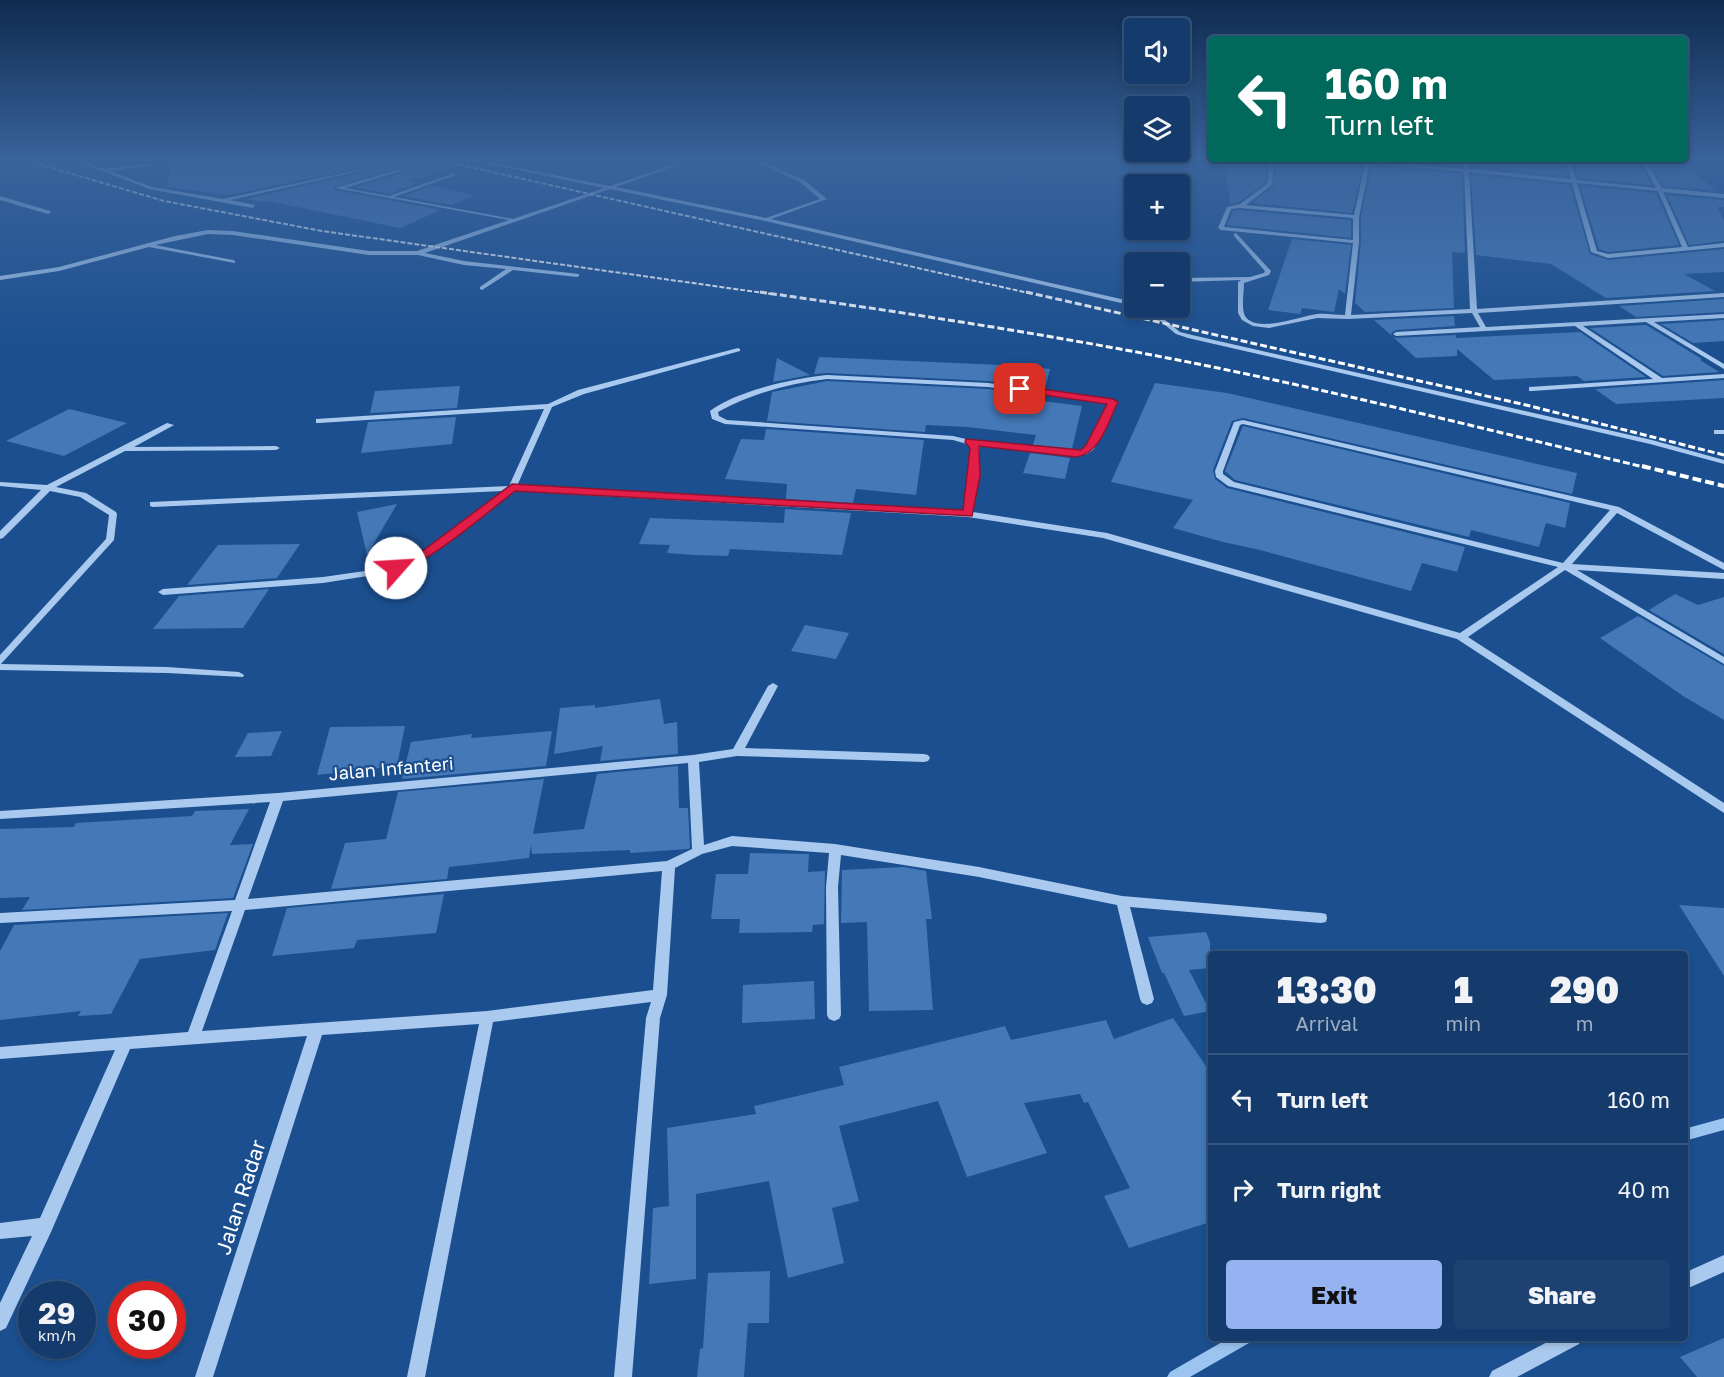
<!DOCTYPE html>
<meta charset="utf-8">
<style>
:root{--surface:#143b6b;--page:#1d4271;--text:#f1f3f6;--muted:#9dadc1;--line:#33557e;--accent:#95b2f1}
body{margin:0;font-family:"Golos Text",sans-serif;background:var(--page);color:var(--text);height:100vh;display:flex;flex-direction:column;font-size:22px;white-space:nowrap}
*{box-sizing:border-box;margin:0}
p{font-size:20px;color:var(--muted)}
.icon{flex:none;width:33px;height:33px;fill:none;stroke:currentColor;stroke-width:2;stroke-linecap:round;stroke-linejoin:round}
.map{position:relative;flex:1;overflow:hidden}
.panel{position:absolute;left:1208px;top:951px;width:480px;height:390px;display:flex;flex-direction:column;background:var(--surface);border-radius:6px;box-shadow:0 3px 9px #0003,0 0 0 2px var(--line)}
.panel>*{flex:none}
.guide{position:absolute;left:1208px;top:36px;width:480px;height:126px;border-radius:6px;box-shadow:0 3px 9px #0003,0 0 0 2px var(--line);background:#00695c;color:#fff;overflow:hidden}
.tools{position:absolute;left:1124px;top:18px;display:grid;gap:12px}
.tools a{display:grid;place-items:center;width:66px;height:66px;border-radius:6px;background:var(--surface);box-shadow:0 3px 9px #0003,0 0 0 2px var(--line);font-size:30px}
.speed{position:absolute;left:18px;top:1281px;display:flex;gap:12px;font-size:30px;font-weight:700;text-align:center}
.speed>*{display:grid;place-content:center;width:78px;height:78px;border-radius:50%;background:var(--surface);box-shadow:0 3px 9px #0003,0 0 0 2px var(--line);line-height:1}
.speed small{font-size:15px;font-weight:400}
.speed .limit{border:9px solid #d22;background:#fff;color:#111}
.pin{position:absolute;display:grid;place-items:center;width:51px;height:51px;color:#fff;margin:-26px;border-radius:12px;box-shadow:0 3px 9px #0006}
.me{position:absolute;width:66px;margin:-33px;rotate:64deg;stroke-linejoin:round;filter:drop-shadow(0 0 4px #0008)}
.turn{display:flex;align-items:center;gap:21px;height:126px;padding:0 18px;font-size:27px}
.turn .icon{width:78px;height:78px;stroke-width:2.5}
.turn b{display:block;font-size:42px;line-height:51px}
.eta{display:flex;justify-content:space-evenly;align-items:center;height:102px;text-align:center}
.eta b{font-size:36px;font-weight:800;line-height:42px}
.button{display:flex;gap:12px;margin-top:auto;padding:12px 18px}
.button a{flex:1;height:69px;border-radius:6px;background:var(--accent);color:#111;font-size:24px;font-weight:800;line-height:69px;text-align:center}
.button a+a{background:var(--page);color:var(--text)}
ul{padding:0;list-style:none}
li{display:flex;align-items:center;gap:18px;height:90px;padding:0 18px;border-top:2px solid var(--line)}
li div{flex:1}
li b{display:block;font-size:22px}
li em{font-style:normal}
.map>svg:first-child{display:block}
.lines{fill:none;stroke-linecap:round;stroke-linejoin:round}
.stream{fill:#9cc4f0;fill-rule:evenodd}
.building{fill:#4478b7}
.minor{fill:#a9c9ee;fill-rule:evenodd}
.rail-far2{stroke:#fff;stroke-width:2;stroke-dasharray:5 2;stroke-linecap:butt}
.rail-far1{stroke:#fff;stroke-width:3;stroke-dasharray:7 3;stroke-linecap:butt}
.rail{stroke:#fff;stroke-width:4;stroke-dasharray:9 4;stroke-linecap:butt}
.route{fill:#e11d48;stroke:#92132f;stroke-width:1.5}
.labels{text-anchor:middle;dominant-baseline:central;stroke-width:4.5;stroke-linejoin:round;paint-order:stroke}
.street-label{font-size:18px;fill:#fff;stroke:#1b4f8f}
.near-street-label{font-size:21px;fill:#fff;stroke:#1b4f8f}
</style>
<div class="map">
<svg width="1724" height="1377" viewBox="0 0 1724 1377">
<rect width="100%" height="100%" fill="#1b4f8f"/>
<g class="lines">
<path class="stream" d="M1724,1118v12l-40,11v-12z
M1229,1338h23l-3,5 -59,34h-23l3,-5z"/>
</g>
<path class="building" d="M204,160h254l1,5 -50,16 9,2 -29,11 -34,-7 48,-14 1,-2 -2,-4 -69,20 2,3 106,20 -41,18 -132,-27 -5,1 -17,-3 114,-26 2,-3 -3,-2 -130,27 -62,-8 5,-22z
M1223,160h45l-3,23 -26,19 -8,2z
M1276,160h88l-12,53 -100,-10 21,-16z
M1388,160h74v7z
M1470,160l94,2 4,14 -97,-9z
M1573,160l37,3 -2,-3h31l13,25 -74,-7z
M1647,160h35l34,31 -53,-5z
M1372,165l90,9 3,79 -13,-1 2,56 -89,4 -10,-9 6,-61v-25z
M1471,175l99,10 20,69 18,6 116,-11v23l-40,2 31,17 -109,7 -55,-34 -75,-9z
M432,186l43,9 -24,10 -48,-9z
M1580,186l76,7 23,52 -71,7 -9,-3z
M1667,195l57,5v7h-7l7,13v21l-35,4z
M1240,210l111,10v18l-124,-13 6,-14z
M1292,239l59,6 -6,49 -6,-5 -5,23 -32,-4 -2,6 -32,-4z
M1724,299v13l-88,5 -17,-11z
M1454,316l1,10 -59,4 -5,3 1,3 -18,-16z
M1724,320v21l-31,2 -32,-19z
M1646,325l56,34 -2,1 19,12 -56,4 -73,-48z
M1580,332l66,45 -62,4 -7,-5 -83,4 -37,-31v7l-41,2 -24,-22 4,2 60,-3v3z
M819,357l205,9 26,3 -5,19 -57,-7 -161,-8 -13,1z
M777,358l33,17 -37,7z
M1724,380v18l-108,6 -21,-15z
M827,381l161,8 55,8 -1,4 40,5 -10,43 -39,-4 3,-10 -69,-8 -41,-2 -1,7 -158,-11 5,-29z
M1155,383l72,10 350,80 -5,21 -329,-76 -11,3 -19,49 2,9 12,9 238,59 -8,25 -35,-9 -11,28 -151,-41 -37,-8 -50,-14 20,-28 -82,-18z
M460,386l-3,22 -87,5 5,-22z
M69,409l58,14 -63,33 -58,-15z
M456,417l-4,27 -91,9 7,-31z
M1243,426l327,77 -5,25 -19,-5 -7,24 -68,-17 -2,7 -234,-57 -10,-9z
M766,429l158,11 -8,55 -60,-6 -3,14 -67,-4 1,-15 -62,-5 16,-40 23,1z
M1030,453l40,5 -5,21 -42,-6z
M397,504l-30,51 -10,-43z
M785,509l66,4 -9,42 -112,-6 -2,7 -35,-1 -26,-2 3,-8 -31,-1 11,-26 134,5z
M300,544l-23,34 -90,7 31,-40z
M269,589l-26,39 -90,1 26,-33z
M1675,594l23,11 26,-8v57l-75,-44z
M1638,616l86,50v54l-41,-24 -83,-58z
M805,625l44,8 -13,26 -45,-8z
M660,699l4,25 13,-2 1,32 -78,7 3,-15 -49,8 6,-46 35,-3v3z
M405,726l-8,40 -80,9 13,-48z
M282,731l-11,25 -36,1 13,-24z
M552,731l-6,35 -144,13 9,-37 61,-8 -1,4z
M678,766l1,42h9l2,40 -2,1 -58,4v-3l-98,4 -1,-9 -2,13 -80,9 -2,12 -116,10 14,-46 41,-4 12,-47 146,-13 -11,55 51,-5 13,-55z
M249,809l-19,36 23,-1 -20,54 -211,12 8,-13 -30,1v-69l74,-2 2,-4 116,-7 3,-5z
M750,853l59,1 -1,18 17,-1 -1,53 -11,1 -1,7 -73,1 1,-14h-29l5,-45h32z
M904,867l22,4 6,48h-6l7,91 -64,1 -2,-89 -26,1 1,-53z
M444,894l-8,39 -79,7 -3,8 -82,8 15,-48z
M1679,905l45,3v68z
M228,913l-13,37 -75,9 -29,55 -33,2 3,-5 -81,9v-69l14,-26z
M1206,932l4,10v26l-21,2 21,41 -26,5 -20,-43h-2l-14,-36z
M814,981l1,38 -73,4 1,-38z
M1173,1018l37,54v150l-81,26 -25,-52 26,-8 -42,-86 -4,1 -4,-9 -56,9 23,50 -80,24 -29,-76 -99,25 20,75 -27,7 12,55 -56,15 -19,-97 -73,13v85l-47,5 4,-76 16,-2 -2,-78 89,-14 -2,-8 90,-21 -5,-18 166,-41 6,14 95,-20 8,19z
M770,1271l-1,52h-21l-4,54h-47l3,-28 3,-1 5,-75z
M1724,1338v39h-27l-17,-20z"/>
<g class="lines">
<path class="minor" d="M74,160h6l24,9 81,-9 -2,1 -73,10 42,16 71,12 135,-29 2,1 -130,29 25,5 -2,3 -104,-19z
M471,160h8l131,26 77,-26h6l-77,27 150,31 54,-19 -20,-17 -48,-22h5l47,20 23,19 -56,20 363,83v4l-369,-85 -155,-32 -185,64 39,8 115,13v2l-2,1 -64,-7 -31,20 -2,-1v-2l26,-18 -42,-4 -46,-10h-49l-136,-20 -25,-1 -53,11 78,15 2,1v2l-86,-16 -90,24 -59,9v-4l59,-9 116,-31 33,-6 25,1 136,20h48l92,-31 -174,-32 65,-19 2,2 -57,17 44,8 65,-23 2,2 -62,22 119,22 91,-31z
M1270,160h4l-2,25 -26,20 108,10 12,-55 98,9v-9h4l1,9 102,10 -5,-19h4l6,20 80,8 -15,-28h4l17,28 62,6v4l-61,-6 25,55 36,-4v4l-116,11 -17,-6 -19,-69 -103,-11 8,137 247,-16v4l-246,16 8,14 238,-13v4l-70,4 70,42v5l-78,-47 -63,4 79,52 62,-4v4l-192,13h-3v-4l124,-8 -78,-53 -179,10 -3,-2 3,-2 84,-5 -8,-14 -124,6 -31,-1 -48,10 -16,-2 -11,-6 -4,-7v-31l3,-2 -62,2v-4l71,-1 14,-4 1,-2 -31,-35v-2l2,-1 35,38 -2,4 -25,8c0,9 -3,25 1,33 11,18 56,0 72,-2 9,-1 19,1 28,1l8,-72 -132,-13 -3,-2 9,-21 13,-3 27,-20zM1370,163l94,9 6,137 -119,6 8,-73v-25zM1577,183l81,8 24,56 -74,7 -11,-3zM1240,208l113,10v22l-129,-13 7,-18z
M0,196l50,15 1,1 -3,2 -48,-14z
M1144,308h6l30,24 12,3 460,105 72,20v4l-74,-20 -462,-106 -12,-4z
M738,348l2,1v2l-156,43 -32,13 -35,79 447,25 6,-35 2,-28 -5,-4 -14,-4 -228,-16 -13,-5 -2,-8c25,-20 85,-33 117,-36l161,8 125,17 4,2 -23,47 -7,5 -11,2 -98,-11 2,3 -2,28 -5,36 134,21 353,100 98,-66 -330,-81 -12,-9 -1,-6 19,-49 9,-2 376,87 105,56v7l-107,-57 -45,51 152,9v6l-147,-9 147,87v7l-159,-94 -97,67 256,166v10l-267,-174 -354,-101 -135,-21 -454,-26 -90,68 -25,12 -76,12 -160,12 -5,-3 5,-3 160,-12 70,-10 25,-12 85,-64 -350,16 -3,-1v-4l359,-16 35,-77 -225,14h-3v-4l232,-15 30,-14zM827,379l161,8 121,17 -21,42 -12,6 -106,-12 -17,-4 -226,-16 -8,-4 -1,-4c33,-18 71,-29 109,-33zM1243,424l367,86 -47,53 -329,-81 -11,-8v-3l17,-46z
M167,423l7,2 -40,22 142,-1 4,2 -4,2 -151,1 -69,36 30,6 30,19 1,2 -3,26 -113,124 166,3 72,5 5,3 -1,2 -76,-4 -167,-3v-15l106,-116 3,-24 -29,-18 -30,-6 -47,47 -3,1v-8l41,-41 -41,-4v-4l47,3z
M1714,430h10v4h-10z
M773,683l5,3 -33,62 179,6 4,1 2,3 -2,3 -4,1 -187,-6 -38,6 5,83 28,-9 103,8 144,23 143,29 199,17 5,1 1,4 -1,4 -5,1 -191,-16 24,92 -2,4 -5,2 -5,-2 -2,-4 -23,-94 -138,-28 -138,-22 -3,32 3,128 -2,4 -5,2 -5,-2 -2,-4 -1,-128 3,-34 -97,-7 -30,8 -27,14 -8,127 -7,23 -28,359h-18l32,-359 5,-16 -158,20 -68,355h-18l72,-353 -157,11 -109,342h-18l112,-341 -177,13 -79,183 -45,96 -6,3v-28l32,-67 -32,3v-16l40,-5 75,-168 -115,9v-12l188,-15 44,-121 -232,12v-10l235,-13 35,-98 -270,17v-8l278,-18 415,-38 40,-6 35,-63zM688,763l4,86 -25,12 -419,38 35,-98zM662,871l-9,119 -166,21 -285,20 43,-121z
M1724,1255v17l-40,18v-17z
M1555,1338h27l-3,6 -62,33h-28l3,-6z"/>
<path class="rail-far2" d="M25,160l139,41 158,30 449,63
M439,160l594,134"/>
<path class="rail-far1" d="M760,292c140,20 280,41 418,68 158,31 314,71 470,108
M1026,292l500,113 198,50"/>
<path class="rail" d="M1642,466l82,20"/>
</g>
<linearGradient id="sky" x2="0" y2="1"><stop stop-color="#0f2b4f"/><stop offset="0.45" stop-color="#39639b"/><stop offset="1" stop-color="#39639b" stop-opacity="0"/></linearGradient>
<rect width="1724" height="353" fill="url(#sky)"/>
<path class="route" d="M1020,386l93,13 5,3c-10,20 -17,51 -42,55l-97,-11 1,30 -8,40 -457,-25c-21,16 -101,85 -123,80l-2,-3 27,-13 95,-71 451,26 7,-62 -5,-6 1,-3 115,11 5,-5 21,-41 -90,-13 -2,-2z"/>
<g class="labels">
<g class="street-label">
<text transform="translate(391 768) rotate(-5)">Jalan Infanteri</text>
</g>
<g class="near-street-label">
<text transform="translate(240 1197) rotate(-72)">Jalan Radar</text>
</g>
</g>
</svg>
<div class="tools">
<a><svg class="icon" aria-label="sound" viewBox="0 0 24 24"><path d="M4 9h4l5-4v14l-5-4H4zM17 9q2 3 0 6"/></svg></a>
<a><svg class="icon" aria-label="layers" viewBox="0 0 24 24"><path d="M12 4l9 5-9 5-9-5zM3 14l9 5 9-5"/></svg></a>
<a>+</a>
<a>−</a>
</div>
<div class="speed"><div>29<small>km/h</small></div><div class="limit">30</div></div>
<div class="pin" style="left:1020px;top:389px;background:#d93025"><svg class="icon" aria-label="arrive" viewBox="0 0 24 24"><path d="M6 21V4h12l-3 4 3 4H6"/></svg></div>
<svg class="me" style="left:396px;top:568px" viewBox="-20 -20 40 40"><circle r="19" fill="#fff"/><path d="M0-13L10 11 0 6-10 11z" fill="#e11d48"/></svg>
<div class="guide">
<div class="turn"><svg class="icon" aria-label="left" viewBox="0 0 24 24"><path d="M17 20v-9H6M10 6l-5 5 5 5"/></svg><div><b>160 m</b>Turn left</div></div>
</div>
<section class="panel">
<div class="eta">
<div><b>13:30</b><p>Arrival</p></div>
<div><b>1</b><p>min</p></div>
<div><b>290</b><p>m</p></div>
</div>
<ul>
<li><svg class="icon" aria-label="left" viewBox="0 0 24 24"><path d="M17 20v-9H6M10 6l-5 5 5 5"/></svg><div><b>Turn left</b></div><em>160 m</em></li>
<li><svg class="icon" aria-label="right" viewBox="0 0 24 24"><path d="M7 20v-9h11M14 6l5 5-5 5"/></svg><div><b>Turn right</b></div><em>40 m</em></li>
</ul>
<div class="button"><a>Exit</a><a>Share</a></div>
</section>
</div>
